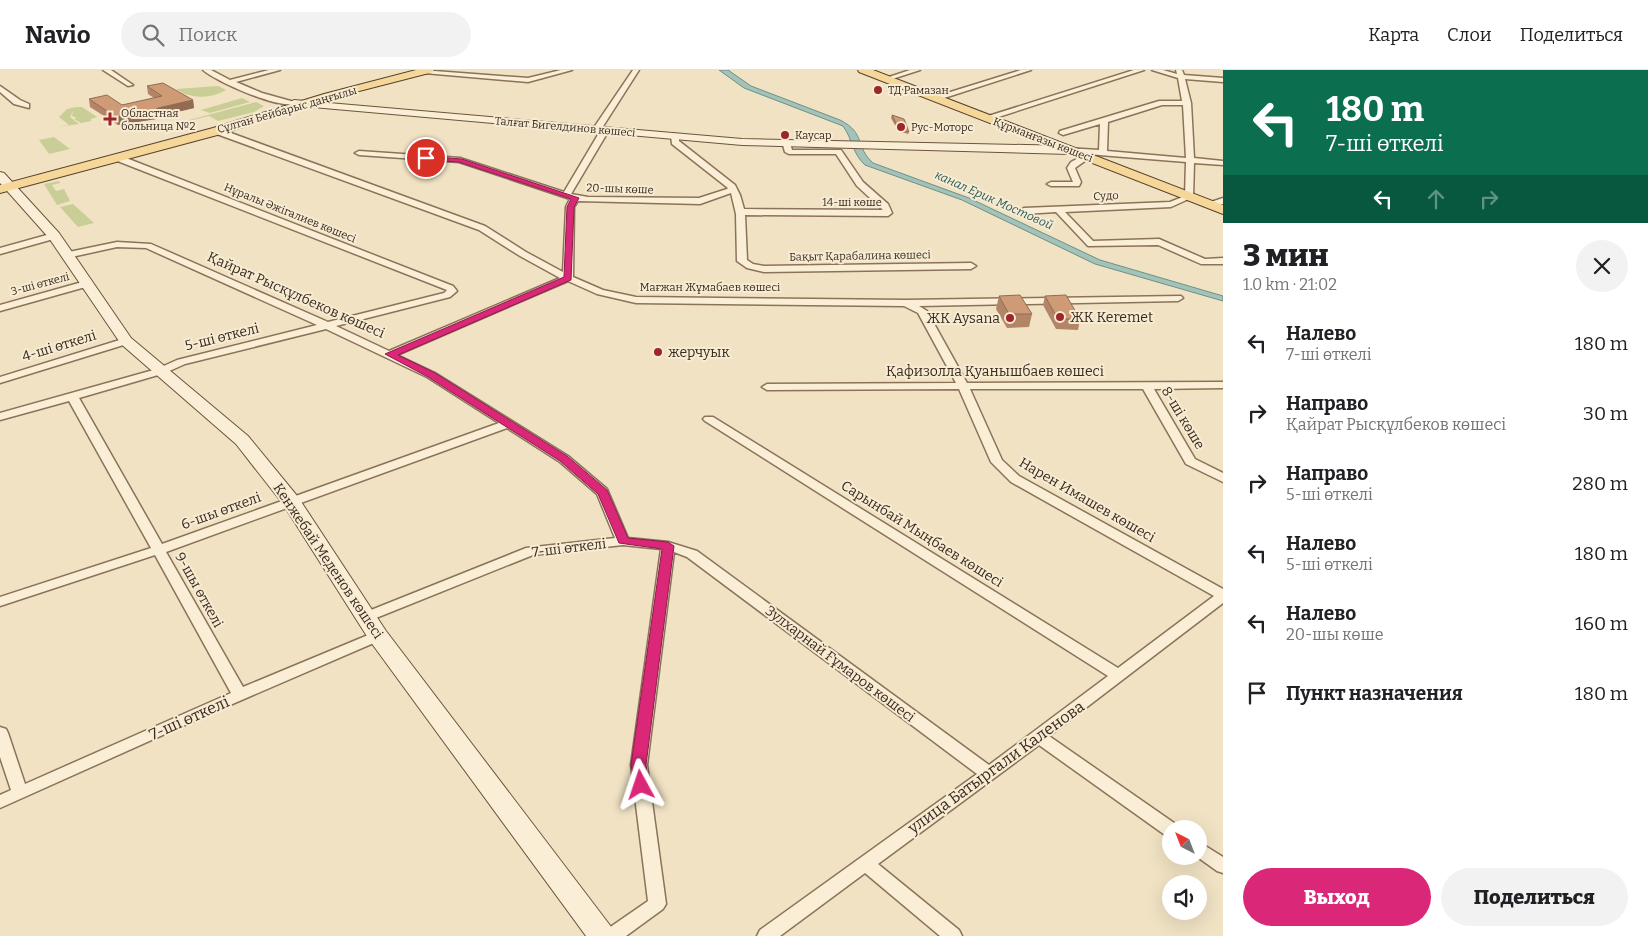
<!DOCTYPE html>
<html lang="ru">
<meta charset="utf-8">
<style>
:root{--surface:#fff;--page:#f2f2f2;--text:#202124;--muted:#757577;--line:#e0e0e0;--accent:#db2777}
body{margin:0;font-family:Bitter,serif;background:var(--page);color:var(--text);height:100vh;display:flex;flex-direction:column;font-size:19px;white-space:nowrap}
*{box-sizing:border-box;margin:0}
p{font-size:16px;color:var(--muted)}
.icon{flex:none;width:28px;height:28px;fill:none;stroke:currentColor;stroke-width:2;stroke-linecap:round;stroke-linejoin:round}
.map{position:relative;flex:1;overflow:hidden}
.sheet{display:flex;flex-direction:column;background:var(--surface);width:425px}
.sheet>*{flex:none}
.hud{background:#0b6e4f;color:#fff;overflow:hidden}
.needle{width:32px;rotate:318deg}
.fabs{position:absolute;left:1162px;top:750px;display:grid;gap:10px}
.fabs a{display:grid;place-items:center;width:45px;height:45px;border-radius:50%;background:var(--surface);box-shadow:0 5px 20px #0002;font-size:25px}
.pin{position:absolute;display:grid;place-items:center;width:42px;height:42px;color:#fff;margin:-21px;border:2px solid #fff;border-radius:50%;box-shadow:0 1px 5px #0007}
.me{position:absolute;width:55px;margin:-28px;rotate:355deg;stroke-linejoin:round;filter:drop-shadow(0 0 4px #0008)}
.turn{display:flex;align-items:center;gap:18px;height:105px;padding:0 20px;font-size:22px}
.turn .icon{width:65px;height:65px;stroke-width:2.5}
.turn b{display:block;font-size:35px;line-height:42px}
.lanes{display:flex;align-items:center;height:48px;padding:0 20px;background:#0003;justify-content:center;gap:25px;direction:ltr}
.lanes .off{opacity:.35}
.round{display:grid;place-items:center;flex:none;width:52px;height:52px;border-radius:26px;background:var(--page)}
.headline{display:flex;align-items:center;justify-content:space-between;height:85px;padding:0 20px}
h1{font-size:30px;font-weight:800;line-height:38px}
.cta{display:flex;gap:10px;margin-top:auto;padding:10px 20px}
.cta a{flex:1;height:58px;border-radius:30px;background:var(--accent);color:#fff;font-size:20px;font-weight:800;line-height:58px;text-align:center}
.cta a+a{background:var(--page);color:var(--text)}
ul{padding:0;list-style:none}
li{display:flex;align-items:center;gap:15px;height:70px;padding:0 20px}
li div{flex:1}
li b{display:block;font-size:19px}
li em{font-style:normal}
header{display:flex;align-items:center;gap:30px;box-sizing:border-box;height:70px;padding:0 25px;background:var(--surface);border-bottom:1px solid var(--line)}
header strong{font-size:24px}
nav{display:flex;gap:28px;margin-inline-start:auto;font-size:18px}
.search{width:350px;height:45px;background:var(--page);display:flex;align-items:center;gap:12px;box-sizing:border-box;padding:0 18px;border-radius:28px;color:var(--muted);font-size:19px}
main{display:flex;flex:1;min-height:0}
.map>svg:first-child{display:block}
.green{fill:#c9ce96}
.water{fill:#a5c2b9;stroke:#6b9187}
.lines{fill:none;stroke-linecap:round;stroke-linejoin:round}
.street-casing{stroke:#8b7359;stroke-width:3}
.secondary-casing{stroke:#6d543c;stroke-width:2}
.primary-casing{stroke:#58412d;stroke-width:2}
.street{fill:#faefd6;fill-rule:evenodd}
.secondary{fill:#faefd6;fill-rule:evenodd}
.primary{fill:#f4d799;fill-rule:evenodd}
.wall{fill:#b28566}
.shaded-wall{fill:#916c53}
.building{fill:#cf9b77;stroke:#916c53}
.route{fill:#db2777;stroke:#8e194d}
.poi-dot{fill:#9c2629;stroke:#f7ecd3;stroke-width:2}
.labels{text-anchor:middle;dominant-baseline:central;stroke-width:4;stroke-linejoin:round;paint-order:stroke}
.far-poi-label{font-size:11px;fill:#3a2b1e;stroke:#f7ecd3;text-anchor:start}
.far-street-label{font-size:11px;fill:#3a2b1e;stroke:#f7ecd3}
.far-water-label{font-size:12px;font-style:italic;fill:#2c5a57;stroke:#f7ecd3}
.street-label{font-size:14px;fill:#3a2b1e;stroke:#f7ecd3}
.poi-label{font-size:14px;fill:#3a2b1e;stroke:#f7ecd3;text-anchor:start}
.near-street-label{font-size:16px;fill:#3a2b1e;stroke:#f7ecd3}
</style>
<header>
<strong>Navio</strong>
<div class="search"><svg class="icon" aria-label="search" viewBox="0 0 24 24"><circle cx="10" cy="10" r="6"/><path d="M15 15l6 6"/></svg>Поиск</div>
<nav><a>Карта</a><a>Слои</a><a>Поделиться</a></nav>
</header>
<main>
<div class="map">
<svg width="1223" height="866" viewBox="0 0 1223 866">
<rect width="100%" height="100%" fill="#f0e2c3"/>
<path class="green" d="M218,16l8,4c-15,9 -36,9 -50,-1z
M242,28l8,4 -40,11 -9,-3z
M256,32l8,4 -10,6 -36,9 -9,-5 -53,13z
M76,37h6l15,10 -6,2v2l-10,2 -7,-4 3,-1 -5,-2 1,-5 -3,6 9,7 -21,3 11,-2 -10,-8 8,-8z
M54,67l16,12 -21,5 -10,-14z
M59,111l1,2 -8,2 4,6 8,-2 6,12 -13,4 -13,-21z
M73,134l21,19 -16,4 -18,-20z"/>
<path class="water" d="M719,0h9l23,16 89,34c26,13 15,27 33,43l96,35 131,62 123,36v5l-128,-37 -133,-64 -97,-35c-13,-12 -12,-25 -22,-39l-99,-38z"/>
<g class="lines">
<g class="street-casing">
<path id="street" d="M103,0h8l22,15 -5,1z
M203,0h8l19,10 39,-10h11l-44,12 26,11 36,10c-14,9 -83,-22 -95,-33z
M421,0l107,8 33,-8h11l-44,12 -104,-9z
M633,0h6l-39,61h-6l-1,-2z
M910,0h10l-34,11 -3,-2z
M1021,0h10l-93,30 -7,-2z
M1134,0h10l-155,50 -7,-2z
M1152,0h11l14,4 -1,-4h6l2,5 39,3v4l-38,-3 6,24 3,55 29,3v4l-29,-2 -1,34 -22,10 -106,5 28,29 66,-2 46,20 18,-1v6h-22l-43,-19 -70,1 -32,-34 -32,2 -4,-3 4,-3 146,-6 15,-6 1,-34 -99,-8 3,2 -1,2 -14,10 6,14 -2,4h-28l-4,-2 4,-2h22l-6,-14 4,-6 15,-8 -20,-2v-4l33,2 1,-26 -37,11 -4,-2 1,-2 99,-30h23l-4,-23zM1162,35h21l3,53 -79,-7 1,-29z
M0,16l20,14 9,4v4l-15,-4 -14,-12z
M602,58l7,2 -38,64 17,3 111,1 28,-9 1,-1 -56,-44 -1,-8 4,-2 4,2v5l56,44 5,10 4,14 139,1 -26,-24 -21,-32h-47l-4,-2 -2,-7 4,-2h3l2,7h49l22,32 25,22 4,9 -4,3 -143,-1 2,45 6,4 11,2 207,-3 5,3 -5,3 -207,3 -17,-4 -10,-7 -1,-47 -5,-21 -31,11 -122,-3 -4,6 -1,70 30,13 33,7 270,3 275,-4 2,2 -5,3 -259,5 8,5 40,72 256,-1v6l-69,1 41,70 28,14v9l-37,-18 -43,-75h-173l32,71 17,16 204,113v14l-174,133 128,89 2,4h-8v8l-6,-2 -126,-90 -161,119 81,66 3,6h-22l-75,-63 -85,63h-23l3,-6 217,-156 -290,-217 -13,-5 -27,213 19,139 -3,5 -37,27h-23l3,-6 42,-29 -17,-136 30,-216 -38,-4 -90,10 -162,65h-10l-2,-3 2,-3 165,-66 89,-10 -18,-44 -37,-32 -53,-34 -341,124 77,135 130,-54h10l2,3 -2,3 -169,73 -214,96v-13l11,-5 -11,-33v-30l6,2 2,4 17,51 206,-91 -76,-138 -155,51v-9l151,-49 -82,-147 -69,19v-7l157,-44 20,-9 140,-35 -171,-77 -29,-1 -50,11 -3,-1v-4l53,-11 34,2 177,78 116,-29 3,-3 -332,-130v-4h6l332,130 4,5 -7,6 -114,29 53,25 171,-73 -40,-22 -41,-26 -265,-97v-4h6l265,97 41,26 37,20 3,-65 4,-8 -111,-37 -100,-7 -4,-2 4,-2 101,7 104,34zM568,211l29,13 39,9 268,3 14,7 38,70 -189,1 -5,3 5,3 192,-1 32,73 20,20 203,114 -96,72 -405,-251h-8l-2,2 2,2 403,255 -119,89 -292,-214 -29,-9 -40,-4 -21,-49 -39,-33 -133,-83 -38,-18zM326,259l101,48 72,46 -337,121 -83,-146 86,-25 20,-9z
M1223,128v6l-14,3 -4,-3z
M54,163l3,1v4l-57,16v-6z
M86,211l3,1v4l-89,25v-6z
M126,268l5,3 -1,2 -130,40v-6z
M1199,772l24,15v16l-6,-2 -21,-15h3z"/>
</g>
<g class="secondary-casing">
<path id="secondary" d="M294,30l448,39 327,7 6,4 -6,4 -327,-9 -452,-40 -1,-2z
M0,102l4,1 55,60 72,105 117,98 50,61 88,134 226,297 4,8h-30l-216,-295 -87,-137 -47,-60 -115,-100 -72,-106 -49,-55z"/>
</g>
<g class="primary-casing">
<path id="primary" d="M416,0h18l-1,2 -101,26 -111,36 -221,59v-8l213,-57 111,-34z
M858,0h15l350,135v9l-364,-142z"/>
</g>
<use href="#street" class="street"/>
<use href="#secondary" class="secondary"/>
<use href="#primary" class="primary"/>
</g>
<path class="wall" d="M147,16l46,14 1,8 -34,8 -4,3 -38,6 -28,-18 -1,-8 33,6 32,-7 -6,-4z
M892,45l17,17 -1,2 -10,-3 -7,-13z
M999,226l33,18 -3,13 -22,1 -11,-19z
M1045,226l35,23 -2,11 -22,-1 -13,-24z"/>
<path class="shaded-wall" d="M193,30l1,8 -34,8 -4,3 -38,6 -2,-8z"/>
<path class="building" d="M163,13l30,17 -35,8 -3,2 -39,7 -27,-18 18,-4 15,10 40,-9 -15,-10z
M892,45l12,4 5,13 -10,-3z
M1020,225l12,19h-23l-10,-18z
M1066,225l14,24h-22l-13,-23z"/>
<path class="route" d="M423,86l39,3 117,39 -5,9 -3,73 -173,75 37,18 132,83 40,34 21,48 40,4 6,4 -28,219 3,20 -3,4 -5,2 -5,-2 -5,-24 31,-216 -43,-6 -21,-49 -38,-33 -132,-84 -43,-23 179,-77 3,-70 4,-8 -112,-37 -33,-2 -3,-1z"/>
<g class="poi-dot">
<circle cx="878" cy="20" r="5"/>
<path d="M107.5 41.5h5v5h5v5h-5v5h-5v-5h-5v-5h5z"/>
<circle cx="901" cy="57" r="5"/>
<circle cx="785" cy="65" r="5"/>
<circle cx="1060" cy="247" r="5"/>
<circle cx="1010" cy="248" r="5"/>
<circle cx="658" cy="282" r="5"/>
</g>
<g class="labels">
<g class="far-poi-label">
<text x="888" y="20">ТД Рамазан</text>
<text x="121" y="43">Областная<tspan x="121" dy="13">больница №2</tspan></text>
<text x="911" y="57">Рус-Моторс</text>
<text x="795" y="65">Каусар</text>
</g>
<g class="far-street-label">
<text transform="translate(287 40) rotate(-16)">Сұлтан Бейбарыс даңғылы</text>
<text transform="translate(565 57) rotate(5)">Талғат Бигелдинов көшесі</text>
<text transform="translate(1043 70) rotate(21)">Құрманғазы көшесі</text>
<text transform="translate(620 119) rotate(2)">20-шы көше</text>
<text transform="translate(1106 126) rotate(-3)">Судо</text>
<text x="852" y="132">14-ші көше</text>
<text transform="translate(290 143) rotate(22)">Нұралы Әжiгалиев көшесi</text>
<text transform="translate(860 186) rotate(-1)">Бақыт Қарабалина көшесі</text>
<text transform="translate(40 214) rotate(-15)">3-ші өткелі</text>
<text x="710" y="217">Мағжан Жұмабаев көшесі</text>
</g>
<g class="far-water-label">
<text transform="translate(994 130) rotate(24)">канал Ерик Мостовой</text>
</g>
<g class="street-label">
<text transform="translate(296 225) rotate(24)">Қайрат Рысқұлбеков көшесі</text>
<text transform="translate(222 267) rotate(-14)">5-ші өткелі</text>
<text transform="translate(59 276) rotate(-17)">4-ші өткелі</text>
<text x="995" y="301">Қафизолла Қуанышбаев көшесi</text>
<text transform="translate(1183 348) rotate(59)">8-шi көше</text>
<text transform="translate(1087 430) rotate(30)">Нарен Имашев көшесi</text>
<text transform="translate(221 441) rotate(-20)">6-шы өткелі</text>
<text transform="translate(922 464) rotate(32)">Сарынбай Мыңбаев көшесі</text>
<text transform="translate(569 478) rotate(-7)">7-ші өткелі</text>
<text transform="translate(328 491) rotate(56)">Кенжебай Меденов көшесі</text>
<text transform="translate(199 520) rotate(61)">9-шы өткелі</text>
<text transform="translate(840 594) rotate(37)">Зулхарнай Ғұмаров көшесі</text>
</g>
<g class="poi-label">
<text x="1070" y="247">ЖК Keremet</text>
<text x="1000" y="248" text-anchor="end">ЖК Aysana</text>
<text x="668" y="282">жерчуык</text>
</g>
<g class="near-street-label">
<text transform="translate(189 648) rotate(-24)">7-ші өткелі</text>
<text transform="translate(996 697) rotate(-36)">улица Батыргали Каленова</text>
</g>
</g>
</svg>
<div class="fabs">
<a><svg class="needle" viewBox="-14 -14 28 28"><path d="M0-13l5 13h-10z" fill="#e53935"/><path d="M0 13l5-13h-10z" fill="#757577"/></svg></a>
<a><svg class="icon" aria-label="sound" viewBox="0 0 24 24"><path d="M4 9h4l5-4v14l-5-4H4zM17 9q2 3 0 6"/></svg></a>
</div>
<div class="pin" style="left:426px;top:88px;background:#d93025"><svg class="icon" aria-label="arrive" viewBox="0 0 24 24"><path d="M6 21V4h12l-3 4 3 4H6"/></svg></div>
<svg class="me" style="left:641px;top:715px" viewBox="-20 -20 40 40"><path d="M0-17L14 15 0 8-14 15z" fill="#db2777" stroke="#fff" stroke-width="4"/></svg>
</div>
<section class="sheet">
<div class="hud">
<div class="turn"><svg class="icon" aria-label="left" viewBox="0 0 24 24"><path d="M17 20v-9H6M10 6l-5 5 5 5"/></svg><div><b>180 m</b>7-ші өткелі</div></div>
<div class="lanes"><svg class="icon" aria-label="left" viewBox="0 0 24 24"><path d="M17 20v-9H6M10 6l-5 5 5 5"/></svg><svg class="icon off" aria-label="ahead" viewBox="0 0 24 24"><path d="M12 20V5M6 11l6-6 6 6"/></svg><svg class="icon off" aria-label="right" viewBox="0 0 24 24"><path d="M7 20v-9h11M14 6l5 5-5 5"/></svg></div>
</div>
<div class="headline"><div><h1>3 мин</h1><p>1.0 km · 21:02</p></div><a class="round"><svg class="icon" aria-label="close" viewBox="0 0 24 24"><path d="M6 6l12 12M18 6L6 18"/></svg></a></div>
<ul>
<li><svg class="icon" aria-label="left" viewBox="0 0 24 24"><path d="M17 20v-9H6M10 6l-5 5 5 5"/></svg><div><b>Налево</b><p>7-ші өткелі</p></div><em>180 m</em></li>
<li><svg class="icon" aria-label="right" viewBox="0 0 24 24"><path d="M7 20v-9h11M14 6l5 5-5 5"/></svg><div><b>Направо</b><p>Қайрат Рысқұлбеков көшесі</p></div><em>30 m</em></li>
<li><svg class="icon" aria-label="right" viewBox="0 0 24 24"><path d="M7 20v-9h11M14 6l5 5-5 5"/></svg><div><b>Направо</b><p>5-ші өткелі</p></div><em>280 m</em></li>
<li><svg class="icon" aria-label="left" viewBox="0 0 24 24"><path d="M17 20v-9H6M10 6l-5 5 5 5"/></svg><div><b>Налево</b><p>5-ші өткелі</p></div><em>180 m</em></li>
<li><svg class="icon" aria-label="left" viewBox="0 0 24 24"><path d="M17 20v-9H6M10 6l-5 5 5 5"/></svg><div><b>Налево</b><p>20-шы көше</p></div><em>160 m</em></li>
<li><svg class="icon" aria-label="arrive" viewBox="0 0 24 24"><path d="M6 21V4h12l-3 4 3 4H6"/></svg><div><b>Пункт назначения</b></div><em>180 m</em></li>
</ul>
<div class="cta"><a>Выход</a><a>Поделиться</a></div>
</section>
</main>
